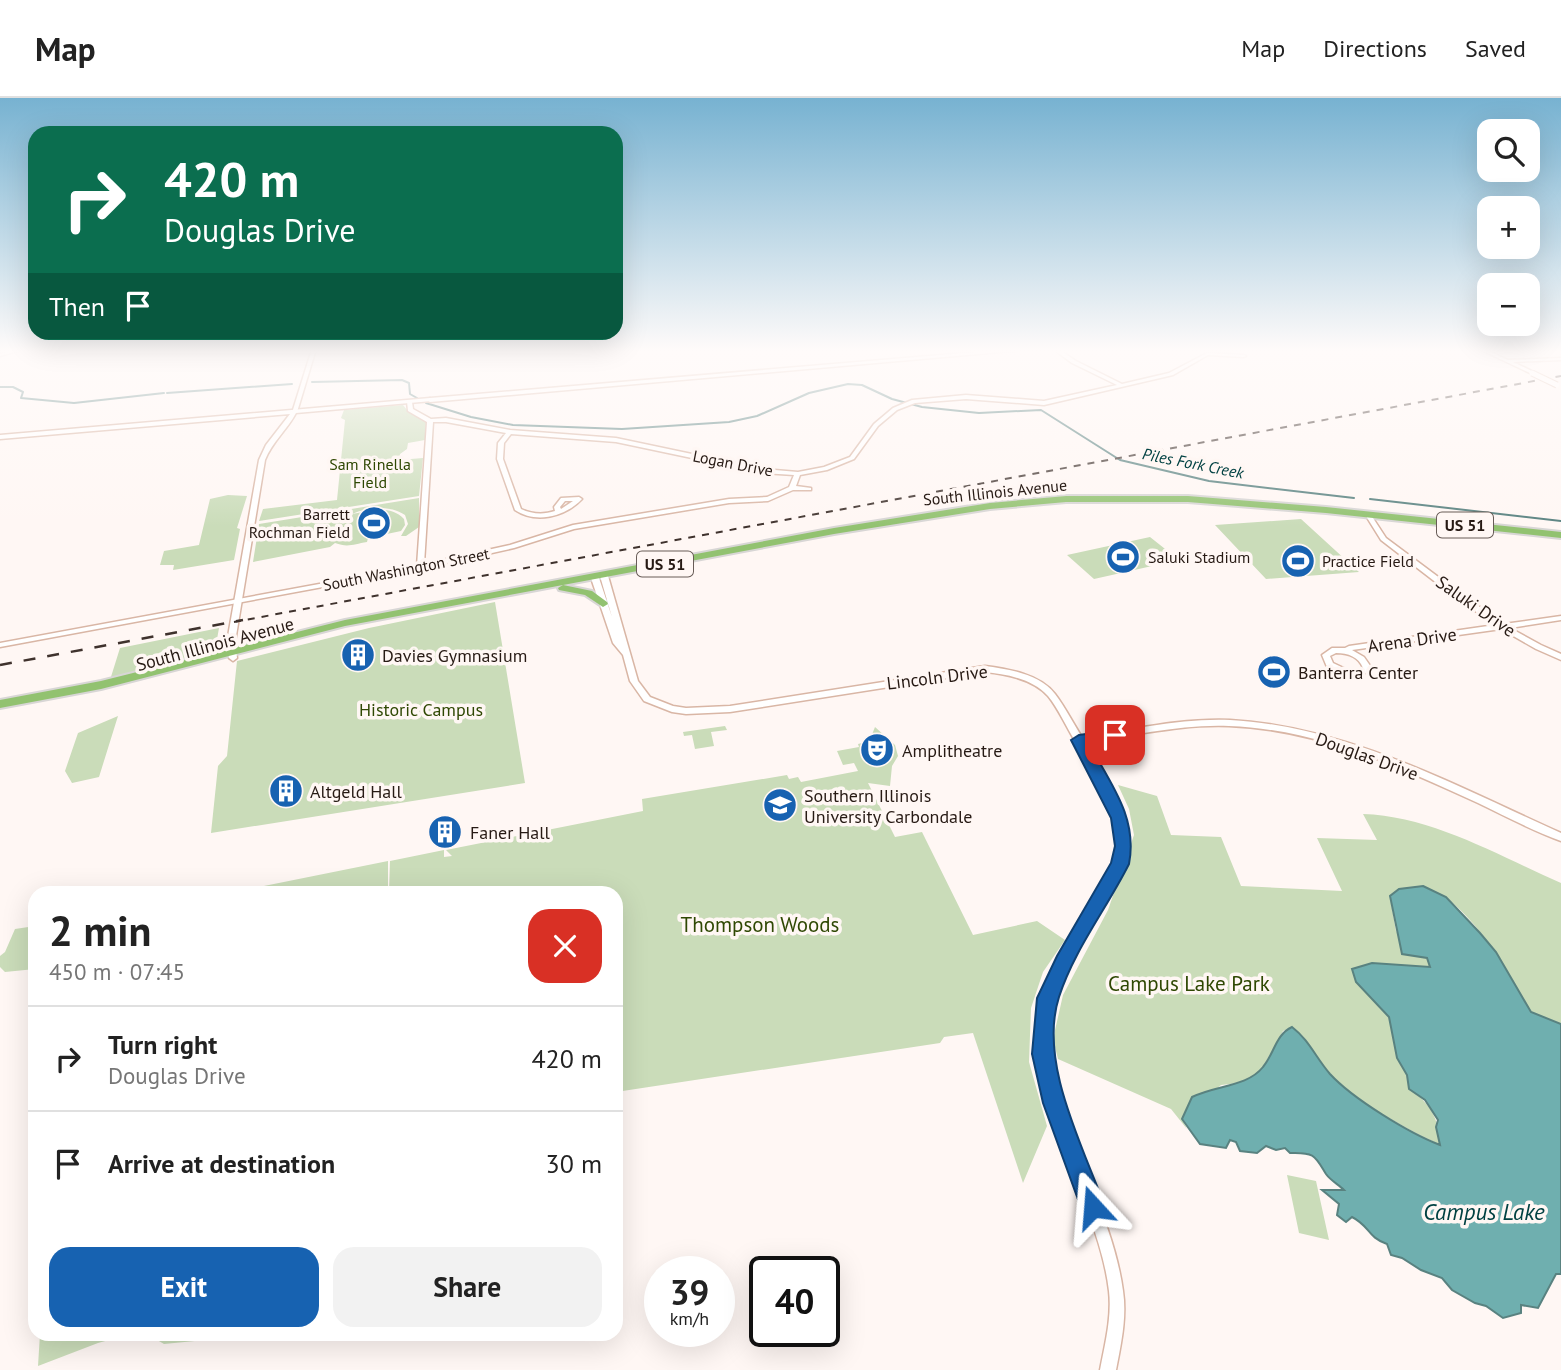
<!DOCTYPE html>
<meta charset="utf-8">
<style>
:root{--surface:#fff;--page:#f2f2f2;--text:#222;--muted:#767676;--line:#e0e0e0;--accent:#1762b1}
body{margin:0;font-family:"PT Sans",sans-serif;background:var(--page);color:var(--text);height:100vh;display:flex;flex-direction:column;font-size:26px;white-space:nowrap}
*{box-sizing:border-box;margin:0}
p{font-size:23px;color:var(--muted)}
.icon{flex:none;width:38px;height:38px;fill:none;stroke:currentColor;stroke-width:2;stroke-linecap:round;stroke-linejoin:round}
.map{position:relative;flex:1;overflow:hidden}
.drawer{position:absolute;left:28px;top:788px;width:595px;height:455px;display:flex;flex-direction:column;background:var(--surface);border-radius:21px;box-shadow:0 7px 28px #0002}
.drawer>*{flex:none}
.banner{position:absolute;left:28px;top:28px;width:595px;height:214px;border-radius:21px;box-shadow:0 7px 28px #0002;background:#0b6e4f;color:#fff;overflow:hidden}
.buttons{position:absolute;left:1477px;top:21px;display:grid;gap:14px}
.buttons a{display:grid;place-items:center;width:63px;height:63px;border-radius:14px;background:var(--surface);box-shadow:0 7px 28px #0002;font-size:35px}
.speed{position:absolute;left:644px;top:1158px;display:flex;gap:14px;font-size:35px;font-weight:700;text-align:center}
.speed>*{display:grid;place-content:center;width:91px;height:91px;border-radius:50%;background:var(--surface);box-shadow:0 7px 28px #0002;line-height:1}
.speed small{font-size:18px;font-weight:400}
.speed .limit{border:4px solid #111;border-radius:10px;background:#fff;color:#111}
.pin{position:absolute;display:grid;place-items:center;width:60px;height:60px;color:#fff;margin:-30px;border-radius:14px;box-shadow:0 4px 10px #0006}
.me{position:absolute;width:77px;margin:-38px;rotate:341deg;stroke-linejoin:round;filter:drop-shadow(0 0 5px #0008)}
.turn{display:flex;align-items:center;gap:24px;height:147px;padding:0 21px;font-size:32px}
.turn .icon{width:91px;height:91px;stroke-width:2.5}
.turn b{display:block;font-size:49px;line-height:60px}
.then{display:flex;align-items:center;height:66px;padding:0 21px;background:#0003;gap:14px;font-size:26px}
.round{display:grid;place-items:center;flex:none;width:74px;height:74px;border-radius:21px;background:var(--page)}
.head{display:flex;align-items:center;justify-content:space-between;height:119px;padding:0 21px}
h1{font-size:42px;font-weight:700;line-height:52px}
.primary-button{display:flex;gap:14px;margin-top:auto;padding:14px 21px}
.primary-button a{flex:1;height:80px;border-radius:21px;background:var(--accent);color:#fff;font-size:28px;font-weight:700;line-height:80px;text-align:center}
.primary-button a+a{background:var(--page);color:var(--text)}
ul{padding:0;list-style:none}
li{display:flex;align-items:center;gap:21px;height:105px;padding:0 21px;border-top:2px solid var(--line)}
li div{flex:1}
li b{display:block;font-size:26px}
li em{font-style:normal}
header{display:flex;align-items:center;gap:42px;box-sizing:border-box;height:98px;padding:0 35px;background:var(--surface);border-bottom:2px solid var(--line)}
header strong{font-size:33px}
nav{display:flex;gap:38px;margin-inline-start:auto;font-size:24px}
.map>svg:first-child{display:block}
.green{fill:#cadcb9}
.water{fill:#6fafaf;stroke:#598280;stroke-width:2}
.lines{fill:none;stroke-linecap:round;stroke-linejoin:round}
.stream{stroke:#598280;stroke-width:2}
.tertiary-casing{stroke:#d9b6a5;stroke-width:3}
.secondary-casing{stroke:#d9b6a5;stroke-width:3}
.trunk-casing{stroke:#d8d6d5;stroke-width:4}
.tertiary{fill:#fff;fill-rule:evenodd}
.secondary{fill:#fff;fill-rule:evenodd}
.trunk{fill:#92c270;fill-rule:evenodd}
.rail-far1{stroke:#3f322d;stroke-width:2;stroke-dasharray:7 7;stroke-linecap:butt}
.rail{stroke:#3f322d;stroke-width:2.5;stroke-dasharray:12 12;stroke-linecap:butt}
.tertiary-bridge-casing{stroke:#d9b6a5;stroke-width:7;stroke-linecap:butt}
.tertiary-bridge{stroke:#fff;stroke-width:5}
.route{fill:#1762b1;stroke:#0f4073;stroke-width:2}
.labels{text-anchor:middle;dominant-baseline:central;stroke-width:7;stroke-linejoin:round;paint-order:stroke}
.far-street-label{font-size:16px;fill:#271a14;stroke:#fff7f4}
.far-water-label{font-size:16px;font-style:italic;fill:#014142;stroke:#fff7f4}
.far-park-label{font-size:16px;fill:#2f4803;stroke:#fff7f4}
.far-poi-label{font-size:16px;fill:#271a14;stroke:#fff7f4;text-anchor:start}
.shield{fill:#fff7f4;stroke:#685c57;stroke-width:2}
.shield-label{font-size:16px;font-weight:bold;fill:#271a14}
.street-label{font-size:18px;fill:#271a14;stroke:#fff7f4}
.poi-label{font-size:18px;fill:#271a14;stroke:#fff7f4;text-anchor:start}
.park-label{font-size:18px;fill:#2f4803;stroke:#fff7f4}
.near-park-label{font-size:21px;fill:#2f4803;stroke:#fff7f4}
.near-water-label{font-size:23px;font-style:italic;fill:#014142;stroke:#fff7f4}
</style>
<header>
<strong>Map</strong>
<nav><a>Map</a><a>Directions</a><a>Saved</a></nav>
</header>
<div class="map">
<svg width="1561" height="1272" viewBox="0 0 1561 1272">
<rect width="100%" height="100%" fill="#fff7f4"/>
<path class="green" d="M403,307l5,6 18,11 -1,18 -17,3 -1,6 -7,5 -1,6 24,-2 -4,38 -160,25 4,-12 74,-9 8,-80 -4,-2 3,-8z
M228,397l19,1 -10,32 3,1 -6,31 -61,10 1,-5h-14l4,-14 35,-6 11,-46z
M419,400v29l-13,9h-5l7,-12 -3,-9c-16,-10 -37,-8 -53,-1 17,-3 38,-10 52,5l1,6 -4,6 -33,7 -1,4c-13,2 -19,6 -32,1l-5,4 -77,15 6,-38z
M1301,421l58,53 -93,7 -51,-54z
M1150,439l29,23 -85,19 -27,-24z
M495,504l30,181 -314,50 7,-67 9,-10 10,-95 132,-33z
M219,530l-3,17 -8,8 -98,27 10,-32z
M118,618l-19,61 -27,6 -7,-12 13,-38z
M725,628l2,4 -16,2 3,14 -19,3 -3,-14 -8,1 -1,-4z
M875,629l20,18 3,11 -6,10 -2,20 -22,-3 27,54 27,-5 51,103 64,-14 28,19 -22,32 -12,36 -2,54 18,64 -24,57 -50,-150 -29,4 -4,6 -324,49v-200h-227l1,-31 54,-11v7l8,-1 -6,-6 197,-39 -1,-12 145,-24 2,4 9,-2 3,5 57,-11 -4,-8 -11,2 -6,-14 22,-4 -1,-3 8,-2 -1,-4 6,-1z
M1118,687l39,11 14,39 50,2 20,49 101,5 -25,-53 60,2 -14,-26c69,2 136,42 198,69v141c-9,-3 -23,-5 -30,-12 -15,-13 -25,-44 -36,-60 -22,-31 -65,-88 -105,-55l6,34 31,27 3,9 -58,-4 -19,6 3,13 33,35 8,41 10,17 2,14c23,15 29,30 32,56 -34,-15 -85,-44 -111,-71 -14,-15 -21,-34 -38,-47l-9,4 -20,36 -15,15 -27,3 -39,34 5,10 -16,-20 -113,-50 -5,-20 10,-44 45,-85 26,-75 -5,-26z
M388,763v31h-144v-2z
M35,828v43l-30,3 -5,-5v-11l5,-4 10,-23z
M1287,1077l29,6 13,59 -30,-7z
M40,1236h91l-33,9 -60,23z
M147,1236h65l-7,6 -41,4z"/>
<path class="water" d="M1423,788l23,11 34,36 16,19 35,60 30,12v250h-5l-18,34 -17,-3v8l-18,5 -17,-12 -11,-3 -23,-13 -10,-12 -21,-8 -19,-12 -11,-3 -4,-11c-20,-7 -17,-18 -35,-27l-6,5 -9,-7 2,-11 -17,-14h22c-5,-5 -14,-10 -18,-16 -11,-18 -11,-22 -36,-21l-5,-5 -9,2 -10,-4 -9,7 -17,-2 -4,-9 -6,-2 -4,8 -26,-4 -18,-25 10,-22c24,-12 55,-10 71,-30 11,-13 13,-33 29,-40 17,13 24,31 38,47 23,25 79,59 110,71l-4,-18 2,-7 -13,-20 -16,-11 -2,-14 -10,-17 -8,-41 -33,-35 -4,-13 20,-6 58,4 -3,-9 -25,-4 -12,-58 9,-7z"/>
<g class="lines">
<path class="stream" d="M312,284l90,-2 7,3 1,11 7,4
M0,289h13l10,5 -2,6 53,5 90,-10
M167,295l125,-9
M426,305l45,14 42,8 109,4 107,-7 28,-6 52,-23 39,-9 14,1 30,14 30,8 57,6 62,-3 79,50 89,21 145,17
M1370,401l191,22"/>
<g class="tertiary-casing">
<path id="tertiary" d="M18,251h6l-24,7v-2z
M312,251h4l-19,63 -5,1z
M1012,251h14l-2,1 -594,52 -3,-2 3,-2z
M1053,251h5l18,12 46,23 47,-11 38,-20 37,2 2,1 -2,1 -36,-2 -35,20 -129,30 -78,-6 -51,4 -18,7 -19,16 -24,33 -27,11 -27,5 -4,11 15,2v2h-18l-25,11 -39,2 -155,26 -60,19 -94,21 -420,78v-4l417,-77 10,-144 -19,-11 -1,-10 5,1 1,7 18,10 15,-1 64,12 106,8 147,31 35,3 26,-5 26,-10 24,-33 19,-16 19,-8 54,-5 78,6 73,-16 -45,-22zM433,324h13l60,11 -8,10 -1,16 18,51c21,14 50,7 67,-11l-3,-2 -18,1 -7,9 1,4c-12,4 -23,3 -34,-2l-18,-50 1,-16 7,-9 105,8 147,31 31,2 -5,12 -22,10 -38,2 -156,26 -63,20 -86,19zM565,403h8l-12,8 -1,-2z
M1479,251h5l24,11 53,-2v2l-48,2 21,10v1l-2,1z
M1369,416l2,1 15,23 71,53 47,33 57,-8v4l-51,8 31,17 20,9v6l-25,-11 -35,-20 -149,21 12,7 7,10 -2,5 -20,5 -22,-10 -5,-12 10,-7h13l4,-2 146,-21 -44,-31 -70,-54 -15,-24zM1336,555c12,0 23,4 27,15l-13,3 -17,-8 -3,-7z
M601,476h6l1,2 30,105 12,16 23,9 13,2 44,-2 255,-40c23,3 55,8 70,28 10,13 18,29 27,43 49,-7 98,-19 148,-17 117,6 226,66 331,113v8c-28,-10 -56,-25 -83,-38 -78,-36 -161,-74 -249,-77 -48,-2 -96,10 -144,16 17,27 39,59 43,91 3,35 -24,67 -41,96 -19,32 -36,66 -39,103 -1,23 5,47 11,68 19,64 55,124 64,191 4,26 -2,53 -7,79h-16c5,-26 12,-53 9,-79 -10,-83 -65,-155 -72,-239 -5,-52 24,-99 50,-142 15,-24 34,-48 31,-78 -4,-33 -26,-64 -43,-91 -8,-13 -17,-33 -27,-45 -15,-17 -42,-22 -63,-24l-255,40 -44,2 -14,-2 -28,-11 -14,-20 -7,-26 -10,-12 -22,-65 4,-2 4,2 13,39 -12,-41z"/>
</g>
<g class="secondary-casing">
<path id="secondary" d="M430,300l3,2 -1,1 -136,12c-9,17 -24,29 -31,47l-30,182 2,16 -4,3 -4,-3 -2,-16 32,-182 7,-15 24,-31 -290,25v-4z"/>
</g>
<g class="trunk-casing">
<path id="trunk" d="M1066,398h122l138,11 235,25v6l-235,-25 -138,-11h-122l-76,7 -156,25 -271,51 29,6 15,11 1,2 -5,3 -18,-12 -26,-5 -1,-2 5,-3 -218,41 -244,63 -101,19v-8l101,-19 244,-61 489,-92 156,-25z"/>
</g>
<use href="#tertiary" class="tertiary"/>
<use href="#secondary" class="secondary"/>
<use href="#trunk" class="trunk"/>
<path class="rail-far1" d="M234,524l1327,-246"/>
<path class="rail" d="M0,567l243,-45"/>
<g class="tertiary-bridge-casing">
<path id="tertiary-bridge" d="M1532,275l25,12"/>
</g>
<use href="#tertiary-bridge" class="tertiary-bridge"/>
</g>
<linearGradient id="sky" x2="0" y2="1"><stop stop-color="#77b2d1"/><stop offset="0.59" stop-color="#fffbfa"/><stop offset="1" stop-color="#fffbfa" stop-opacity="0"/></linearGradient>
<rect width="1561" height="429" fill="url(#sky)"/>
<path class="route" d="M1115,632l6,1 2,4 -2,4 -32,5c22,40 49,74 40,120 -22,44 -55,86 -70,133 -21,65 24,149 46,210l-4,9 -8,3 -9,-3 -41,-113 -11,-49 5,-56 20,-42 54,-93 4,-17 -4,-28 -40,-78 8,-5z"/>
<defs>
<g id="stadium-disc" transform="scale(1.75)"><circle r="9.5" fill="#1762b1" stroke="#fff7f4"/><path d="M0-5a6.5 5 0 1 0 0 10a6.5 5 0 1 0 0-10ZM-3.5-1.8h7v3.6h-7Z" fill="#fff"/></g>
<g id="building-disc" transform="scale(1.75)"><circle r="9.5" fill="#1762b1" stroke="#fff7f4"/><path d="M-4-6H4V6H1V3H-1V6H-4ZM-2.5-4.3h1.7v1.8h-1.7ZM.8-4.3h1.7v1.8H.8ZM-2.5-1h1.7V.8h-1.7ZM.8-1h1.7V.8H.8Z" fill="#fff"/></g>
<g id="theatre-disc" transform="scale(1.75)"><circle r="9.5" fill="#1762b1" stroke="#fff7f4"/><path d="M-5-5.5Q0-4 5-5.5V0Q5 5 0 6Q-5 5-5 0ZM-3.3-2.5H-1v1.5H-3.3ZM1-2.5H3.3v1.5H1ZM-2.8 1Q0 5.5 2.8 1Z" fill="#fff"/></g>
<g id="university-disc" transform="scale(1.75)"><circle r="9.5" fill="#1762b1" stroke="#fff7f4"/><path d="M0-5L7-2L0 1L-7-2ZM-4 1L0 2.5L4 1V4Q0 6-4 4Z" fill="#fff"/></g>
</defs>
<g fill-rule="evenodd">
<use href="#stadium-disc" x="374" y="425"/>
<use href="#stadium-disc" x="1123" y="459"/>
<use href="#stadium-disc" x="1298" y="463"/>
<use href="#building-disc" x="358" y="557"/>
<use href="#stadium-disc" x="1274" y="574"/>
<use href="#theatre-disc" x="877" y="652"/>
<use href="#building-disc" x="286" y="693"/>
<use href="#university-disc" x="780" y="707"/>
<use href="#building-disc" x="445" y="734"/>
</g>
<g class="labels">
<g class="far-street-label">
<text transform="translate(733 365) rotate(11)">Logan Drive</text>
<text transform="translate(995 394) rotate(-6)">South Illinois Avenue</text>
<text transform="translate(406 471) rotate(-11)">South Washington Street</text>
</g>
<g class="far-water-label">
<text transform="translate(1193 365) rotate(11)">Piles Fork Creek</text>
</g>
<g class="far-park-label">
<text x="370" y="366">Sam Rinella<tspan x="370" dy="18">Field</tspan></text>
</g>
<g class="far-poi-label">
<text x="350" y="416" text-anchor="end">Barrett<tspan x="350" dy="18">Rochman Field</tspan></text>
<text x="1148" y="459">Saluki Stadium</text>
<text x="1322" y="463">Practice Field</text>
</g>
<g class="shield">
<rect x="1437" y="414.5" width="56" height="25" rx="5"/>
<rect x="637" y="453.5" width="56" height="25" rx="5"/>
</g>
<g class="shield-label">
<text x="1465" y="427">US 51</text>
<text x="665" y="466">US 51</text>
</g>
<g class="street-label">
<text transform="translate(1476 508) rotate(35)">Saluki Drive</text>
<text transform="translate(1412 542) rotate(-8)">Arena Drive</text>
<text transform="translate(215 546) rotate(-15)">South Illinois Avenue</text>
<text transform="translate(937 579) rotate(-7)">Lincoln Drive</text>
<text transform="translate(1367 658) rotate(20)">Douglas Drive</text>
</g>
<g class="poi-label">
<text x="382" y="557">Davies Gymnasium</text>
<text x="1298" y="574">Banterra Center</text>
<text x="902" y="652">Amplitheatre</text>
<text x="310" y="693">Altgeld Hall</text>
<text x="804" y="697">Southern Illinois<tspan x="804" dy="21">University Carbondale</tspan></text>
<text x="470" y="734">Faner Hall</text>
</g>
<g class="park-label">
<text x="421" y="611">Historic Campus</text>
</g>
<g class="near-park-label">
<text x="760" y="826">Thompson Woods</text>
<text x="1189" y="885">Campus Lake Park</text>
</g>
<g class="near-water-label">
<text x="1484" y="1113">Campus Lake</text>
</g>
</g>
</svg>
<div class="buttons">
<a><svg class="icon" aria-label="search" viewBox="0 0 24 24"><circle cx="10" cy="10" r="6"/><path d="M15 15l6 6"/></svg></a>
<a>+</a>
<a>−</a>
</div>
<div class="speed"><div>39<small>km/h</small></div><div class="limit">40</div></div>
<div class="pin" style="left:1115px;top:637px;background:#d93025"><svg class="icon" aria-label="arrive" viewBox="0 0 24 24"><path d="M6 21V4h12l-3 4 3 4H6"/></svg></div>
<svg class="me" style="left:1093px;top:1109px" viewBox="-20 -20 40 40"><path d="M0-17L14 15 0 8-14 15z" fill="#1762b1" stroke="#fff" stroke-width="4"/></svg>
<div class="banner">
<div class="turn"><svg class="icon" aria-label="right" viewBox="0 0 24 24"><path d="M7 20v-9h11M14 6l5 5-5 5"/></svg><div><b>420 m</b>Douglas Drive</div></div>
<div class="then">Then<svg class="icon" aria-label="arrive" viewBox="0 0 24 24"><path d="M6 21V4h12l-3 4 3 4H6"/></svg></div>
</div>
<section class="drawer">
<div class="head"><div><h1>2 min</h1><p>450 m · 07:45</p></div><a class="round" style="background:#d93025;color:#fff"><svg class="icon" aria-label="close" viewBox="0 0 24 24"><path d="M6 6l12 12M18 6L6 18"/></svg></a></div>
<ul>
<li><svg class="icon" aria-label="right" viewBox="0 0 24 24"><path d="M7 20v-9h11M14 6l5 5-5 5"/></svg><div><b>Turn right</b><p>Douglas Drive</p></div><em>420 m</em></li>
<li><svg class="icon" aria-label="arrive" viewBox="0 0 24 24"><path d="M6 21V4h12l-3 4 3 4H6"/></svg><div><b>Arrive at destination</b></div><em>30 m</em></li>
</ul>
<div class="primary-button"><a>Exit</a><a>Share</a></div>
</section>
</div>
